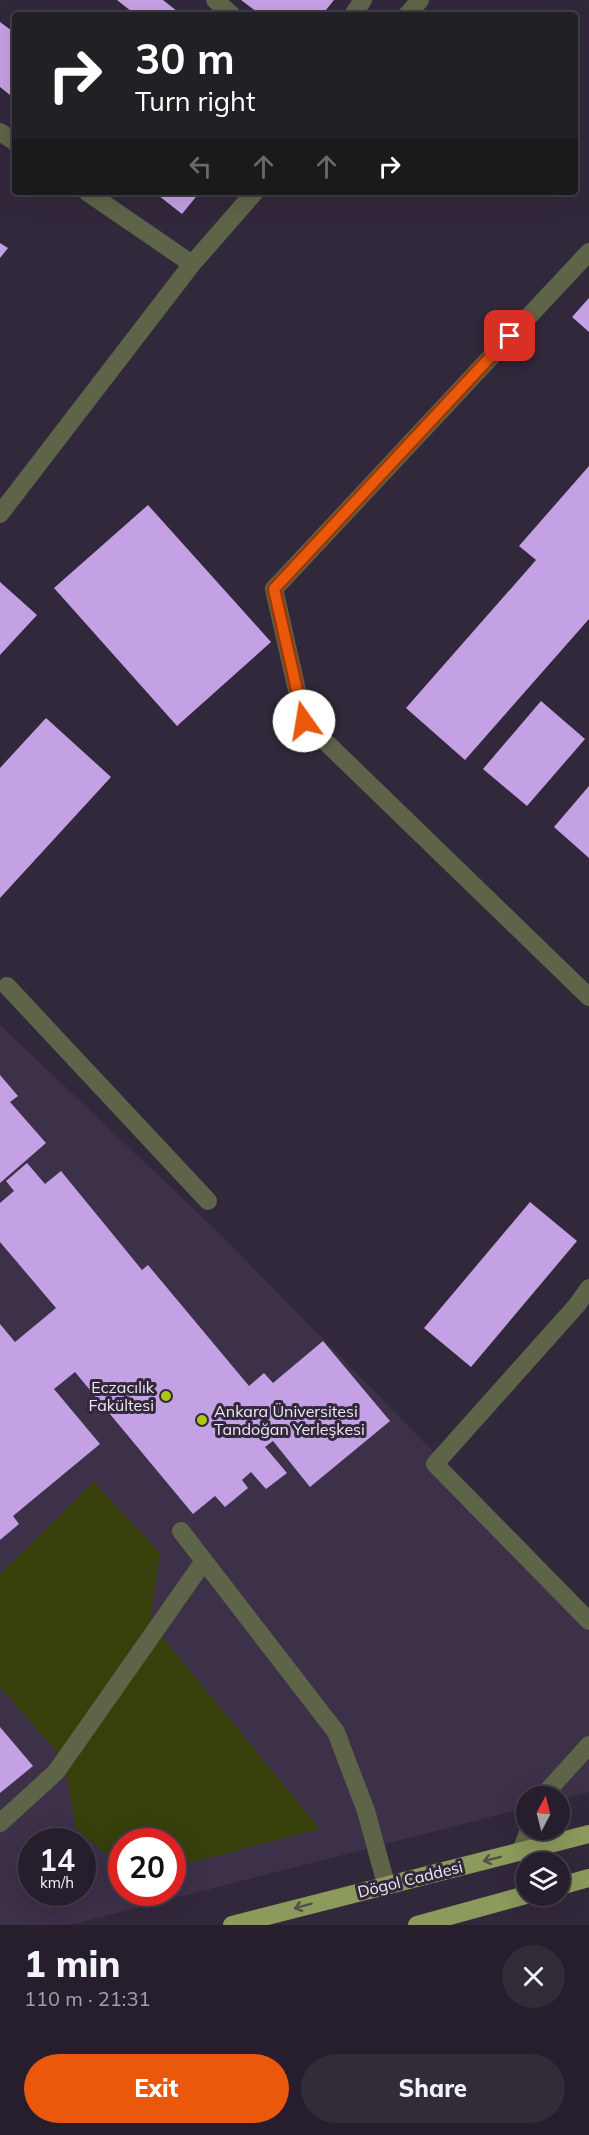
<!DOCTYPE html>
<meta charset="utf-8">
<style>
:root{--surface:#261e2c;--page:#322b38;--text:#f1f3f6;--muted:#a4a2a9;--line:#423c48;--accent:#ea580c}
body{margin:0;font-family:Mulish,sans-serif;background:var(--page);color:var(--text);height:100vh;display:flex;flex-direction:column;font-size:22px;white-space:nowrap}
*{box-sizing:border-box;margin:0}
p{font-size:20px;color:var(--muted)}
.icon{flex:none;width:33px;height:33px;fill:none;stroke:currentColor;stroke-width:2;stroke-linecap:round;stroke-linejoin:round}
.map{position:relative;height:1925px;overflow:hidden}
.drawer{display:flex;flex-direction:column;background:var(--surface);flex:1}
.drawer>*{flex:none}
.banner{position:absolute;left:12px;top:12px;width:566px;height:183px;border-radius:6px;box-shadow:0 6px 24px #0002,0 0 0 2px var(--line);background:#202124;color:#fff;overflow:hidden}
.needle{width:39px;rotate:7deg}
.fabs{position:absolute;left:516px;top:1786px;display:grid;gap:12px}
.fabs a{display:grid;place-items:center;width:54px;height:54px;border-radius:50%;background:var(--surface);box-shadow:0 6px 24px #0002,0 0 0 2px var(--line);font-size:30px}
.speed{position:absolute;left:18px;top:1828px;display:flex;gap:12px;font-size:30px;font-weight:700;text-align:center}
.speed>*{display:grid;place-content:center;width:78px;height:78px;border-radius:50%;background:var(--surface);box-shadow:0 6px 24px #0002,0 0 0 2px var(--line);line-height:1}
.speed small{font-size:15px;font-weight:400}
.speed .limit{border:9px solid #d22;background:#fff;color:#111}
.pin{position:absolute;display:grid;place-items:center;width:51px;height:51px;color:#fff;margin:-26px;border-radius:12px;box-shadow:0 3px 9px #0006}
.me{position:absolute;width:66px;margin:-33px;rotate:347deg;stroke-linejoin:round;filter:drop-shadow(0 0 4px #0008)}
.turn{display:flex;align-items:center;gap:21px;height:126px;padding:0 24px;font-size:27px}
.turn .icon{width:78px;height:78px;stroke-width:2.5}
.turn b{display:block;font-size:42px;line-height:51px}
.lanes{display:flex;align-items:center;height:57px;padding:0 24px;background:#0003;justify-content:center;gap:30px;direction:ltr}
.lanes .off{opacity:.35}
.round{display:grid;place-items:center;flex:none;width:63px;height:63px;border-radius:32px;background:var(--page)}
.headline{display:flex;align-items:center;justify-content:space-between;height:102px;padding:0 24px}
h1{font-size:36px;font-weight:800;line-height:45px}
.action{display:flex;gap:12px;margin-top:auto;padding:12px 24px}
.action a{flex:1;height:69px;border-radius:36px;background:var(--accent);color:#fff;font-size:24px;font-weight:800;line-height:69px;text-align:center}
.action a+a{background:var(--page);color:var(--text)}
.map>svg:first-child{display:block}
.built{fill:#3d3049;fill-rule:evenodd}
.green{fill:#37400a}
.building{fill:#c4a1e4}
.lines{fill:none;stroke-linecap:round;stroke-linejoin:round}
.minor{stroke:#5d6447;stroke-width:18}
.major{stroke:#8c9a5c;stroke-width:18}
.oneway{stroke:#525047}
.route-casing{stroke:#983908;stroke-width:15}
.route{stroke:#ea580c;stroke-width:10}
.poi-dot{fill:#acc612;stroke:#32283b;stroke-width:2}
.labels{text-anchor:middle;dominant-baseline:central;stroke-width:6;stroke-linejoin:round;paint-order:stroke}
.poi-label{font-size:16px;fill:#eee8f5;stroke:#32283b;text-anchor:end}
.street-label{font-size:16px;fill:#eee8f5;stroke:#32283b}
</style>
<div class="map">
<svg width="589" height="1925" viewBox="0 0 589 1925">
<rect width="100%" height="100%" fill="#32283b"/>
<path class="built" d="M0,1025l217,206 372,379v182l-29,8v-3h-34v11l-456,117h-70zM32,1842h50v51h-50zM122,1842h50v51h-50z"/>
<path class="green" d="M94,1482l66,71 -10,69 170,207 -147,38 -1,-25h-50l-1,25 -45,-39 -13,-69 -63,-72v-113z"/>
<path class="building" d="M117,0h46l19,15h-46z
M241,0h93l-12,15h-61z
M0,22l15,11v66l-15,-12z
M154,192h46l-18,22z
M0,243l8,5 -8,10z
M589,298v34l-17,-15z
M589,466v153l-124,141 -59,-52 130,-148 -17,-14z
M148,505l123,137 -94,84 -123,-138z
M0,582l37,33 -37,40z
M541,701l44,38 -58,67 -44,-37z
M46,718l65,59 -111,121v-130z
M589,786v72l-35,-31z
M0,1075l18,21 -8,6 36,41 -46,40z
M27,1163l18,21 16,-13 81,99 6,-5 101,121 15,-13 9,10 50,-42 67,80 -80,66 -37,-46 -8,6 22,26 -21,16 -15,-17 -9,8 6,8 -23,19 -10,-11 -22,18 -118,-142 -21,17 46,55 -87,72 6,8 -19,16v-216l15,18 41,-34 -56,-66v-39l14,-12 -8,-10z
M530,1202l47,39 -106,126 -47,-39z
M0,1727l33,39 -33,27z"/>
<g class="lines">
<path class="minor" d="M215,0l17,15
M353,15l10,-15
M407,15l13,-15
M0,132l15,10
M87,192l105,72
M589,252l-315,337 30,132 285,276
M0,514l192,-250 63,-72
M7,986l201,215
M589,1288l-12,17 -142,159 154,157
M181,1531l155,201 30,79 20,73
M542,1797l47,-52
M0,1823l56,-51 148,-211
M521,1851l8,-21"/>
<path class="major" d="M560,1886l29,-8
M232,1925l357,-91
M417,1925l109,-30"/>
</g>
<defs><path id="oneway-shaft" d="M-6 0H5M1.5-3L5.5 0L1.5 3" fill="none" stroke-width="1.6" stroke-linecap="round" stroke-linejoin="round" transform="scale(1.5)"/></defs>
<g class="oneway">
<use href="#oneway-shaft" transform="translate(492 1859) rotate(166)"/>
<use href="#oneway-shaft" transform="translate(303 1906) rotate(165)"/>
</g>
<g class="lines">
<g class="route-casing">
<path id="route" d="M304,721l-30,-132 236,-253"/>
</g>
<use href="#route" class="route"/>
</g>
<g class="poi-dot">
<circle cx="166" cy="1396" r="6"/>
<circle cx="202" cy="1420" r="6"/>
</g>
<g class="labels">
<g class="poi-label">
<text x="154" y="1387">Eczacılık<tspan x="154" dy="18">Fakültesi</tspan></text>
<text x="214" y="1411" text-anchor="start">Ankara Üniversitesi<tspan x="214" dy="18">Tandoğan Yerleşkesi</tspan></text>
</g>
<g class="street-label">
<text transform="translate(410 1879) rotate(-14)">Dögol Caddesi</text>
</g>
</g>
</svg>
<div class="fabs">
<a><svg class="needle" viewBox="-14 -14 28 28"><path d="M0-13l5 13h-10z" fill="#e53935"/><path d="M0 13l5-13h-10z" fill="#a4a2a9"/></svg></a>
<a><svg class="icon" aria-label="layers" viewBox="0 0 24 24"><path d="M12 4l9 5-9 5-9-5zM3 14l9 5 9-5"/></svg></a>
</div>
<div class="speed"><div>14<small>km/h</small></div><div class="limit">20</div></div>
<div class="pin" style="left:510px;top:336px;background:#d93025"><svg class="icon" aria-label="arrive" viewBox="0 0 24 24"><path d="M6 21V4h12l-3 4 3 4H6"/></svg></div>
<svg class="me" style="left:304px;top:721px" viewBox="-20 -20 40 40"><circle r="19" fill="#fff"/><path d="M0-13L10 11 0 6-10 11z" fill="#ea580c"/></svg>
<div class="banner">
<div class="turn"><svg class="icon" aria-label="right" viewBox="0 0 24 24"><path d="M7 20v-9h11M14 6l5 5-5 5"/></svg><div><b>30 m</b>Turn right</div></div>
<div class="lanes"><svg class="icon off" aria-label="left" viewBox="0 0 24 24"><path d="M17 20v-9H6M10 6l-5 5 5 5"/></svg><svg class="icon off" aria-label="ahead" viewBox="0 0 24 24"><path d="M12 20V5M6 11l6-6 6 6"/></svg><svg class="icon off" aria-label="ahead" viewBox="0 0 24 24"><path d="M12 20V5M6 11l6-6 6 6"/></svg><svg class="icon" aria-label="right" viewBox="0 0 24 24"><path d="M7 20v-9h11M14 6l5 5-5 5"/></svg></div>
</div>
</div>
<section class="drawer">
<div class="headline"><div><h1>1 min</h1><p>110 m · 21:31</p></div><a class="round"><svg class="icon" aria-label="close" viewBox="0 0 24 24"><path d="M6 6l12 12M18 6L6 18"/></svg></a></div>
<div class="action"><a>Exit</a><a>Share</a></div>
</section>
